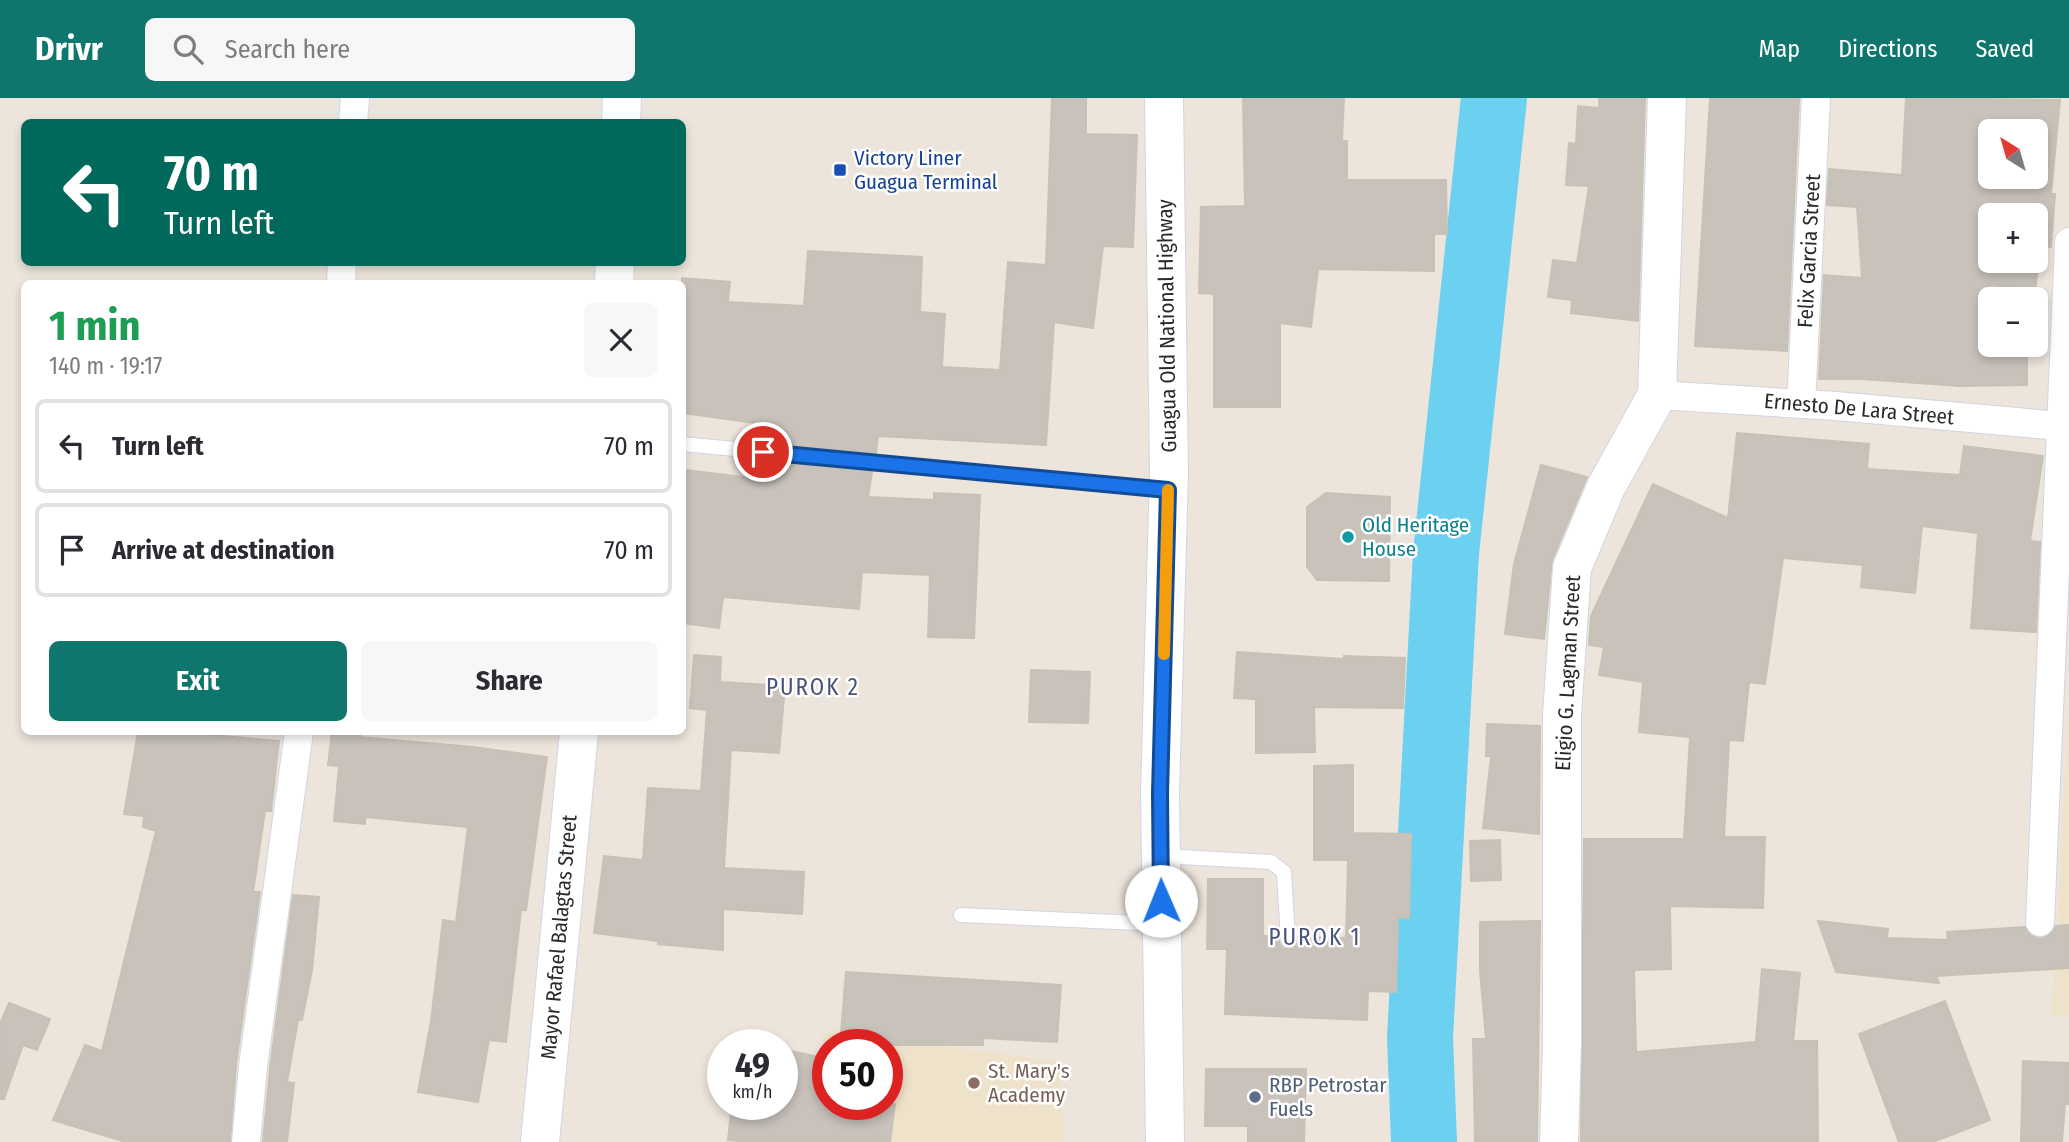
<!DOCTYPE html>
<meta charset="utf-8">
<style>
:root{--surface:#fff;--page:#f7f7f7;--text:#2b2b33;--muted:#7c7c81;--line:#e1e1e2;--accent:#0f766e}
body{margin:0;font-family:"Fira Sans Condensed",sans-serif;background:var(--page);color:var(--text);height:100vh;display:flex;flex-direction:column;font-size:26px;white-space:nowrap}
*{box-sizing:border-box;margin:0}
p{font-size:23px;color:var(--muted)}
.icon{flex:none;width:38px;height:38px;fill:none;stroke:currentColor;stroke-width:2;stroke-linecap:round;stroke-linejoin:round}
.map{position:relative;flex:1;overflow:hidden}
.drawer{position:absolute;left:21px;top:182px;width:665px;height:455px;display:flex;flex-direction:column;background:var(--surface);border-radius:10px;box-shadow:0 4px 10px #0003}
.drawer>*{flex:none}
.guide{position:absolute;left:21px;top:21px;width:665px;height:147px;border-radius:10px;box-shadow:0 4px 10px #0003;background:#00695c;color:#fff;overflow:hidden}
.needle{width:46px;rotate:323deg}
.buttons{position:absolute;left:1978px;top:21px;display:grid;gap:14px}
.buttons a{display:grid;place-items:center;width:70px;height:70px;border-radius:10px;background:var(--surface);box-shadow:0 4px 10px #0003;font-size:35px}
.speed{position:absolute;left:707px;top:931px;display:flex;gap:14px;font-size:35px;font-weight:700;text-align:center}
.speed>*{display:grid;place-content:center;width:91px;height:91px;border-radius:50%;background:var(--surface);box-shadow:0 4px 10px #0003;line-height:1}
.speed small{font-size:18px;font-weight:400}
.speed .limit{border:10px solid #d22;background:#fff;color:#111}
.pin{position:absolute;display:grid;place-items:center;width:60px;height:60px;color:#fff;margin:-30px;border:4px solid #fff;border-radius:50%;box-shadow:0 2px 7px #0007}
.me{position:absolute;width:77px;margin:-38px;rotate:359deg;stroke-linejoin:round;filter:drop-shadow(0 0 5px #0008)}
.turn{display:flex;align-items:center;gap:24px;height:147px;padding:0 28px;font-size:32px}
.turn .icon{width:91px;height:91px;stroke-width:2.5}
.turn b{display:block;font-size:49px;line-height:60px}
.round{display:grid;place-items:center;flex:none;width:74px;height:74px;border-radius:10px;background:var(--page)}
.headline{display:flex;align-items:center;justify-content:space-between;height:119px;padding:0 28px}
h1{font-size:42px;font-weight:700;line-height:52px;color:#1e9e55}
.primary-button{display:flex;gap:14px;margin-top:auto;padding:14px 28px}
.primary-button a{flex:1;height:80px;border-radius:10px;background:var(--accent);color:#fff;font-size:28px;font-weight:700;line-height:80px;text-align:center}
.primary-button a+a{background:var(--page);color:var(--text)}
ul{padding:0;list-style:none}
li{display:flex;align-items:center;gap:21px;height:94px;margin:0 14px 10px;padding:0 14px;border:4px solid var(--line);border-radius:10px}
li div{flex:1}
li b{display:block;font-size:26px}
li em{font-style:normal}
header{display:flex;align-items:center;gap:42px;box-sizing:border-box;height:98px;padding:0 35px;background:var(--accent);color:#fff}
header strong{font-size:33px}
nav{display:flex;gap:38px;margin-inline-start:auto;font-size:24px}
.search{width:490px;height:63px;background:var(--page);display:flex;align-items:center;gap:18px;box-sizing:border-box;padding:0 24px;border-radius:10px;color:var(--muted);font-size:26px}
.map>svg:first-child{display:block}
.education{fill:#efe2cb;fill-rule:evenodd}
.lines{fill:none;stroke-linecap:round;stroke-linejoin:round}
.river{stroke:#6cd0f1;stroke-width:66}
.building{fill:#c8c2bb;stroke:#c8c1b5;stroke-width:2;fill-rule:evenodd}
.lane-casing{stroke:#d1d5e3;stroke-width:16}
.street-casing{stroke:#d1d5e3;stroke-width:30}
.secondary-casing{stroke:#d1d5e3;stroke-width:40}
.lane{stroke:#fff;stroke-width:14}
.street{stroke:#fff;stroke-width:28}
.secondary{stroke:#fff;stroke-width:38}
.route-casing{stroke:#114b97;stroke-width:18}
.route{stroke:#1a73e8;stroke-width:12}
.slow{stroke:#f59e0b;stroke-width:12}
.transit-dot{fill:#1a4fb4;stroke:#fff;stroke-width:2.5}
.culture-dot{fill:#0f9aa8;stroke:#fff;stroke-width:2.5}
.education-dot{fill:#8d6e63;stroke:#fff;stroke-width:2.5}
.service-dot{fill:#5c6f8a;stroke:#fff;stroke-width:2.5}
.labels{text-anchor:middle;dominant-baseline:central;stroke-width:5;stroke-linejoin:round;paint-order:stroke}
.transit-label{font-size:21px;fill:#164399;stroke:#fff;text-anchor:start}
.street-label{font-size:21px;fill:#2a2a2a;stroke:#fff}
.culture-label{font-size:21px;fill:#0d838f;stroke:#fff;text-anchor:start}
.education-label{font-size:21px;fill:#785e54;stroke:#fff;text-anchor:start}
.service-label{font-size:21px;fill:#4e5e75;stroke:#fff;text-anchor:start}
.neighbourhood-label{font-size:23px;letter-spacing:2px;fill:#49537c;stroke:#fff}
</style>
<header>
<strong>Drivr</strong>
<div class="search"><svg class="icon" aria-label="search" viewBox="0 0 24 24"><circle cx="10" cy="10" r="6"/><path d="M15 15l6 6"/></svg>Search here</div>
<nav><a>Map</a><a>Directions</a><a>Saved</a></nav>
</header>
<div class="map">
<svg width="2069" height="1044" viewBox="0 0 2069 1044">
<rect width="100%" height="100%" fill="#ede5dc"/>
<path class="education" d="M2069,607v312l-17,-1z
M824,933l235,30 6,81h-259zM828,947h59v59h-59z"/>
<g class="lines">
<path class="river" d="M1424,1044l-4,-104 26,-485 48,-455"/>
</g>
<path class="building" d="M1052,0h34v36l51,1 -4,112 -30,-1 -10,82 -39,-6 -8,123 -168,-9 -2,17 -107,-10 1,-18 -88,-12v-135l48,4 -2,20 76,4 4,-55 114,6 -2,55 25,2 -3,53 58,3 8,-108 38,3z
M1243,0h101l-2,43h5v39h99l1,54h-13v37l-116,-2 -7,58 -31,-4v84h-66v-113l-15,-1 2,-86 44,-1z
M1599,0h46l-7,223 -67,-8 1,-13 -24,-3 5,-37 24,3 12,-77 -23,-1 3,-42 7,1 2,-38 21,2z
M1710,0h89l-12,253 -92,-5z
M1906,0l154,2 -9,94h4l-4,53h-10l-6,44 -45,-6v60h37v40l-68,1 -97,-7h-43l5,-104 38,3 -5,-71 -30,-2 2,-36 73,6zM1990,33h45v46h-45zM1990,117h45v46h-45z
M1737,335l132,11 -2,25 93,6 4,-29 79,10 -13,85 10,1 -4,90 -65,-4 7,-95 -56,-7 -7,67 -54,-6 2,-22 -80,-7 -18,126 -16,-2 -6,59 -14,-1 -5,97h41l-2,71 -93,-2 1,63 -37,1 2,82 120,-10 6,-73 38,4 -7,68h24l1,101h-237l3,-303h100l6,-102 -51,-5 4,-50 -44,-7 5,-28 -15,-2 2,-29 62,-132 75,34z
M768,364l104,10 -4,25 66,3v-7l46,2 -6,143 -46,-1 2,-62 -68,-3 -3,37 -136,-12 -4,31 -37,-5 3,-153 82,10z
M1541,367l46,12 -35,83 -8,79 -39,-5 9,-70z
M1326,395l64,4 -1,84 -72,-1 -10,-13v-60z
M1237,554l107,7v-3l61,2 -2,50 -89,-1 1,45 -59,1v-54l-22,-1z
M694,557l27,2 -1,25 65,4 -6,67 -48,-3 -7,118 80,4 -2,42 -79,-5v41l-65,-6v-3l-64,-8 10,-77 39,4 5,-72 53,3 6,-81 -17,-2z
M1031,572l59,2 -2,51 -59,-1z
M1487,626l53,2 -1,108 -56,-6 8,-72h-5z
M138,634h43l98,9 -8,70h-6l-12,81h7l-24,172 -6,78h-104l-73,-22 32,-75 17,6 54,-220 -13,-4 1,-11 -20,-2z
M332,634h29l-1,5 113,10 74,10 -21,153h-5l-15,132 -17,-2 -11,62 -60,-10 13,-71 12,-101 13,2 12,-95 -103,-10v7l-31,-3 5,-55 -11,-1z
M1353,667v68l58,1 -2,84 -11,-1 -2,75 -28,-1 -1,29 -142,-6 2,-65h-20l1,-70h55v57h15l2,9 4,4 10,-1 3,-11 49,1 2,-78h-34v-94z
M1500,742l1,40 -30,1 -1,-40z
M293,797l26,2 -7,73 -10,50h-4l-11,62 7,1 -7,59h-24l7,-74z
M1540,823l-3,221h-62l-2,-103h13l-6,-68v-49z
M1818,823l70,8 -1,9 61,2 -1,-8 78,-5 6,9 9,3 8,-3 8,-10 13,-1v43l-133,8 3,7 -103,-11z
M846,874l215,13 -4,57 -74,-4v7h-143z
M1945,903l45,119 -57,22h-34l-40,-108z
M9,905l41,16 -13,31 -14,-5 -19,54h-4v-75z
M782,951l46,10v45h67l-5,38h-143l-19,-2 4,-36h50z
M2023,963l46,2v41h-4l-3,38h-41z
M1206,971h100l-2,73h-56v-16h-43z"/>
<g class="lines">
<g class="lane-casing">
<path id="lane" d="M682,346l483,46
M1162,758l109,6 13,10 4,68
M961,817l199,9"/>
</g>
<g class="street-casing">
<path id="street" d="M353,24l2,-24
M341,186l1,-22
M1657,297l179,11 224,20
M1801,306l15,-306
M2040,824l29,-680
M246,1044l7,-76 46,-334"/>
</g>
<g class="secondary-casing">
<path id="secondary" d="M1164,0l5,374 -9,321 5,349
M621,24l1,-24
M614,186l1,-22
M540,1044l39,-410
M1559,1044l3,-98v-329l10,-147 34,-81 51,-92 10,-297"/>
</g>
<use href="#lane" class="lane"/>
<use href="#street" class="street"/>
<use href="#secondary" class="secondary"/>
</g>
<g class="lines">
<g class="route-casing">
<path id="route" d="M763,354l405,38 -8,303 1,108"/>
</g>
<use href="#route" class="route"/>
<path class="slow" d="M1164,556l4,-164"/>
</g>
<rect class="transit-dot" x="833" y="65" width="14" height="14" rx="3.5"/>
<circle class="culture-dot" cx="1348" cy="439" r="7"/>
<circle class="education-dot" cx="974" cy="985" r="7"/>
<circle class="service-dot" cx="1255" cy="999" r="7"/>
<g class="labels">
<g class="transit-label">
<text x="854" y="60">Victory Liner<tspan x="854" dy="24">Guagua Terminal</tspan></text>
</g>
<g class="street-label">
<text transform="translate(1809 153) rotate(-87)">Felix Garcia Street</text>
<text transform="translate(1167 228) rotate(-91)">Guagua Old National Highway</text>
<text transform="translate(1859 311) rotate(5)">Ernesto De Lara Street</text>
<text transform="translate(1568 575) rotate(-87)">Eligio G. Lagman Street</text>
<text transform="translate(559 839) rotate(-85)">Mayor Rafael Balagtas Street</text>
</g>
<g class="culture-label">
<text x="1362" y="427">Old Heritage<tspan x="1362" dy="24">House</tspan></text>
</g>
<g class="education-label">
<text x="988" y="973">St. Mary's<tspan x="988" dy="24">Academy</tspan></text>
</g>
<g class="service-label">
<text x="1269" y="987">RBP Petrostar<tspan x="1269" dy="24">Fuels</tspan></text>
</g>
<g class="neighbourhood-label">
<text x="813" y="589">PUROK 2</text>
<text x="1315" y="839">PUROK 1</text>
</g>
</g>
</svg>
<div class="buttons">
<a><svg class="needle" viewBox="-14 -14 28 28"><path d="M0-13l5 13h-10z" fill="#e53935"/><path d="M0 13l5-13h-10z" fill="#7c7c81"/></svg></a>
<a>+</a>
<a>−</a>
</div>
<div class="speed"><div>49<small>km/h</small></div><div class="limit">50</div></div>
<div class="pin" style="left:763px;top:354px;background:#d93025"><svg class="icon" aria-label="arrive" viewBox="0 0 24 24"><path d="M6 21V4h12l-3 4 3 4H6"/></svg></div>
<svg class="me" style="left:1161px;top:803px" viewBox="-20 -20 40 40"><circle r="19" fill="#fff"/><path d="M0-13L10 11 0 6-10 11z" fill="#1a73e8"/></svg>
<div class="guide">
<div class="turn"><svg class="icon" aria-label="left" viewBox="0 0 24 24"><path d="M17 20v-9H6M10 6l-5 5 5 5"/></svg><div><b>70 m</b>Turn left</div></div>
</div>
<section class="drawer">
<div class="headline"><div><h1>1 min</h1><p>140 m · 19:17</p></div><a class="round"><svg class="icon" aria-label="close" viewBox="0 0 24 24"><path d="M6 6l12 12M18 6L6 18"/></svg></a></div>
<ul>
<li><svg class="icon" aria-label="left" viewBox="0 0 24 24"><path d="M17 20v-9H6M10 6l-5 5 5 5"/></svg><div><b>Turn left</b></div><em>70 m</em></li>
<li><svg class="icon" aria-label="arrive" viewBox="0 0 24 24"><path d="M6 21V4h12l-3 4 3 4H6"/></svg><div><b>Arrive at destination</b></div><em>70 m</em></li>
</ul>
<div class="primary-button"><a>Exit</a><a>Share</a></div>
</section>
</div>
